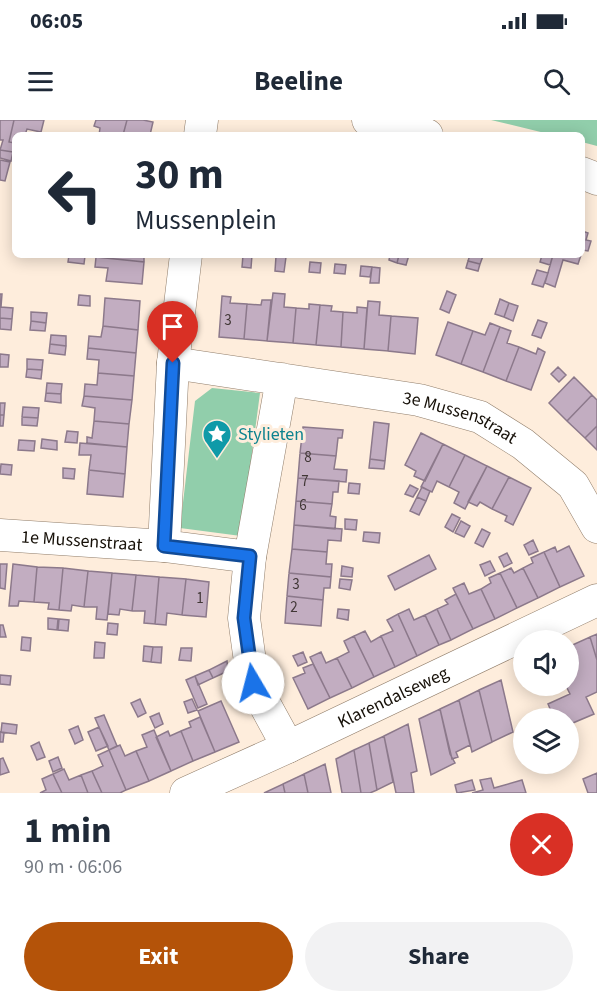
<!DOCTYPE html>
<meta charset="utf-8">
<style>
:root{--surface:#fff;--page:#f2f2f3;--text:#1f2937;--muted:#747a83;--accent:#b45309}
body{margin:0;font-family:"Source Sans 3",sans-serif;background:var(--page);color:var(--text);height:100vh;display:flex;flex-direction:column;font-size:22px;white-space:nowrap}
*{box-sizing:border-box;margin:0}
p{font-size:20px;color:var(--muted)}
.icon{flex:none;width:33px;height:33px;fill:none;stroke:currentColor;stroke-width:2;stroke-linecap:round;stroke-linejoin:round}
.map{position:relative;height:673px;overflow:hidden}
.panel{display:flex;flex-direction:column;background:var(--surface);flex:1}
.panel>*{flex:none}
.banner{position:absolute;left:12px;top:12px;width:573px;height:126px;border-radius:9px;box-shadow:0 3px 15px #0003;background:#fff;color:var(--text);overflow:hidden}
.buttons{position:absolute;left:513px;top:510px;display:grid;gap:12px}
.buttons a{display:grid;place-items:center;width:66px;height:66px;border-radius:50%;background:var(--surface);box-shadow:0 3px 15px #0003;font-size:30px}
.pin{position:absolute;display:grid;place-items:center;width:51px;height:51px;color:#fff;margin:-62px -26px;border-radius:50% 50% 50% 0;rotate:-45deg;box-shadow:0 0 6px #0007}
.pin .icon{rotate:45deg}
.me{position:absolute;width:66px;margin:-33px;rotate:352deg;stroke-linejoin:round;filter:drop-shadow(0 0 4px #0008)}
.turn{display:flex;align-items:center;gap:21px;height:126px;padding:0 24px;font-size:27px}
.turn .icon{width:78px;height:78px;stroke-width:2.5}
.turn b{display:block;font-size:42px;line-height:51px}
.round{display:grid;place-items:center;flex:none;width:63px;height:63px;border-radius:32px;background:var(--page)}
.overview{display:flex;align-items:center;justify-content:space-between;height:102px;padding:0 24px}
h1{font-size:36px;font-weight:700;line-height:45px}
.button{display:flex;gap:12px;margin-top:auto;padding:12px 24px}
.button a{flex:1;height:69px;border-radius:36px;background:var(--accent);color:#fff;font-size:24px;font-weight:700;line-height:69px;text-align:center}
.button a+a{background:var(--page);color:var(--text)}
.status{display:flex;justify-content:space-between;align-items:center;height:42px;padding:0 30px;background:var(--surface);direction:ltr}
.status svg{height:16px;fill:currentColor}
header{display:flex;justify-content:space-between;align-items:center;height:78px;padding:0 24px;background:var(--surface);font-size:27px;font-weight:700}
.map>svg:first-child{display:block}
.green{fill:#91ceab}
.building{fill:#c2adc1;stroke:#8c798b;stroke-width:1.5}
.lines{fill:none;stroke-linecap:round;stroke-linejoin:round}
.street-casing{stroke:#917e6b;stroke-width:33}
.street{stroke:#fff;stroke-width:32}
.route-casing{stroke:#114b97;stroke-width:15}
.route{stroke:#1a73e8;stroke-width:10}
.labels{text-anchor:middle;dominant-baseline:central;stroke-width:6;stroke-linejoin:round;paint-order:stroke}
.number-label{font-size:15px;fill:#413736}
.street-label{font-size:18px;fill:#161008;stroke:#feeddc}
.culture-label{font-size:18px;fill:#0d838f;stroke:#feeddc;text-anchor:start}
</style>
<div class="status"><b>06:05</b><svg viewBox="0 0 49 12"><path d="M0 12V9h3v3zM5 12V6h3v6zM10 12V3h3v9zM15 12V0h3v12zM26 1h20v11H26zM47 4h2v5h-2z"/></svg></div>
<header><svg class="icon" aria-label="menu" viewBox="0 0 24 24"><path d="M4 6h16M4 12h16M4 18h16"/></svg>Beeline<svg class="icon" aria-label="search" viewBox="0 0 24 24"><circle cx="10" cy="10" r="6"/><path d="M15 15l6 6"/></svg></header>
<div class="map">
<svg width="597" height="673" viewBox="0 0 597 673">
<rect width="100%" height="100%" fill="#feeddc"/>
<path class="green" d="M491,0h106v26l-15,-4v-7h-29z
M212,268l48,5 -19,143 -61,-8 15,-127z"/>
<path class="building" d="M0,0h14l-5,22 6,1 -2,9 -13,-2 3,-10h-3z
M14,0h30l-3,12 -14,-3 -2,6h-10v8l-6,-1z
M96,0h31l-4,15h-24l1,-7 -6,-2z
M127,0h16l10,2 -3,13h-27z
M0,30l13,2 -2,9 -11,-3z
M0,40l10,2 -5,19 -5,-1z
M582,111l6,2 -2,7 5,1 -3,10 -6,-1v1z
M69,135l16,1 -1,8 -16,-2z
M96,135h48v7l-48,-5z
M243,135h9l-1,13 -9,-1z
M390,135h9l-2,8 -8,-3z
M399,135h10l-3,10 -9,-2z
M470,135l13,1 -3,8 -12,-3z
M542,135h11l-3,10 -10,-3z
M553,135h28l-3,9 -15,-4 -8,27 -10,-4z
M276,136l10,1 -2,15 -9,-1z
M96,137l48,5 -2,22 -36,-3 2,-13 -13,-1z
M468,141l12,3 -2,7 -12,-3z
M310,142l11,1 -1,10 -11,-1z
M335,144l11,1 -1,9 -11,-1z
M361,146l11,1 -2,10 -10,-1z
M372,147l8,1 -1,15h-9z
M537,150l11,3 -5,14 -11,-3z
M447,171l9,4 -7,18 -9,-4z
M273,173l12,1 -1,13 12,1 -3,35 -26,-2z
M0,174h2l-1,13 12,1 -1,11 -12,-1z
M79,175l11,1v10l-12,-1z
M222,176l9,1 -1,6 17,1 -3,35 -25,-2z
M105,178l35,3 -2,29 -35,-4z
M500,179l9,4 -5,14 -9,-3z
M262,180h9l-4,41 -23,-2 3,-35 14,1z
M368,181l12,1 -1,13 12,1 -3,35 -24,-2z
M509,183l9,3 -5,15 -9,-4z
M309,184l11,1 -4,40 -23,-2 3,-35 13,1z
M320,185l12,1 -1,5 12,1 -2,35 -25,-2z
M357,187l10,1 -3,41 -23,-2 2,-35 14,1z
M31,192l16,1 -1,10 -15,-2z
M391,196l27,2 -3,36 -27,-3z
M0,198l12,1 -1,11 -11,-1z
M538,200l9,3 -6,15 -9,-3z
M31,201l15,2 -1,8 -15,-1z
M448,202l25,9 -12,33 -25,-9z
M490,203l10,4 -17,45 -22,-8 12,-33 12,4z
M103,206l35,4 -2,23 -48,-5 1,-12 12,1z
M500,207l11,4 -4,12 12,4 -13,34 -23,-9z
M51,215l15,1v10l-16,-2z
M50,224l16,2 -1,9 -16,-2z
M519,227l17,7 2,-6 7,4 -14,38 -25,-9z
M88,228l48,5 -2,23 -36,-3 1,-13 -12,-1z
M0,234l9,1 -1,12h-8z
M27,239l16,1 -1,10 -15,-1z
M558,247l8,8 -7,7 -8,-8z
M27,249l15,1 -1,9 -15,-2z
M98,253l36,3 -2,24 -48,-4 1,-12 12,1z
M574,257l18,18 -25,26 -18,-18z
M47,263l15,1 -1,10 -15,-1z
M46,273l15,1v9l-16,-2z
M592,275l5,5v26l-12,12 -18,-17z
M84,276l48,4 -3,24 -35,-3 1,-13 -13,-2z
M0,283h5l-1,12h-4z
M23,287l16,1 -1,10 -16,-1z
M0,295h4l-1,11h-3z
M22,297l16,1 -1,8 -15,-1z
M94,301l35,3 -2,23 -40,-4v-6l5,1z
M374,302l15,2 -4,37 -15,-2z
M597,306v24l-12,-12z
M303,307l40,3 -1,8h-4l-2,18 -36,-3z
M67,311l11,1 -1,11 -12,-1z
M421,313l22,11 -18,37 -11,-5 2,-5 -11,-6z
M42,319l15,2v9l-16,-2z
M19,320l16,1 -1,10 -16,-1z
M80,323l47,4 -2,27 -36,-4 2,-15h-12z
M443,324l22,11 -16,32 -12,-6 -5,11 -11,-5z
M300,333l36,3 -2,13 13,1 -1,12 -48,-4z
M465,335l22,11 -22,43 -11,-6 5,-11 -10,-5z
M370,339l15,2 -1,8 -15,-1z
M1,344l11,1 -1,10 -11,-1z
M487,346l22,11 -17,32 -12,-7 -3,4 -9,-4z
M63,348l12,1 -1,10 -11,-1z
M89,350l36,4 -2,23 -36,-3z
M509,357l22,11 -18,37 -8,-4 2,-5 -15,-7z
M298,358l41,3 -1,11h-5l-1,12 -36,-3z
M349,363l11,1 -1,10 -11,-1z
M410,365l8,4 -5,8 -8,-3z
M422,367l8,4 -4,10 -9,-4z
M417,377l9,4 -7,14 -9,-4z
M296,381l36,3 -2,12 6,1 -1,12 -41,-4z
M452,394l8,4 -7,14 -8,-5z
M345,399l12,1 -1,10 -11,-1z
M461,401l9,5 -6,11 -9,-4z
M294,405l48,4 -1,12 -13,-1 -1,12 -35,-3z
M482,409l8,4 -7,14 -8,-4z
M364,412l16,1 -1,10 -16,-2z
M533,420l5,11 -9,4 -5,-10z
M569,426l15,30 -24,11 -16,-35 11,-5 2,5z
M292,429l35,3 -1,12h6l-1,13 -42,-4z
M544,432l16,35 -22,11 -15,-30 10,-5 -2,-5z
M507,433l5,10 -8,4 -5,-10z
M429,435l7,14 -41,21 -7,-14z
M490,441l5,10 -10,5 -5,-11z
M0,444h7l-2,25 -5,-1z
M13,444l24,3 -3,35 -15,-1 -1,5h-9z
M342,446l11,2 -1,9 -11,-1z
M37,447l26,1 -4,42 -11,-1 1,-6 -15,-1z
M63,448l25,3 -4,36 -12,-2 -1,6 -12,-1z
M511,448l3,5 9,-5 15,30 -21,10 -17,-35z
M88,451l24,2 -5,47 -11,-1 1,-12h-13z
M112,453l24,2 -4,36 -12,-2 -1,6 -11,-1z
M289,453l42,4 -1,11h-6l-1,12 -36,-4z
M500,453l17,35 -22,11 -14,-30 10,-6 -2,-5z
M136,455l23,2 -4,47 -11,-1 1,-12h-13z
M159,457l27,2 -4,36 -15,-2 -1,12 -11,-1z
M186,459l23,3 -3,35 -24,-2z
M340,459l12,1 -2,10 -11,-2z
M464,463l5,11 12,-5 14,30 -22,10 -20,-41z
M456,474l17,35 -22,11 -14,-31 11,-5 -3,-4z
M287,476l36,4 -2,26 -36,-3z
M338,489l11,1 -1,10 -11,-2z
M409,489l5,11 11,-5 14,30 -22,11 -19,-42z
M437,489l14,31 -12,5 -14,-30z
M398,494l19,42 -22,11 -14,-31 12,-5 -6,-11z
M48,498l10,1 -1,11 -9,-1z
M59,499l10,1 -1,11 -10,-1z
M108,503l10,1 -1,11 -10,-1z
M0,505h3l3,12h-6z
M365,511l6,11 10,-6 14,31 -21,10 -20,-41z
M597,514v26l-7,-23z
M354,516l20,41 -22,11 -15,-30 12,-6 -5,-11z
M22,517l9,1 -1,13 -9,-1z
M590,517l7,23v32l-11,5 8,17 -26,11v-7h-14l-6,-14 22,-10 -4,-8h2v-39z
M95,522l10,1 -1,15h-10z
M144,526l9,1 -2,15 -8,-1z
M153,527h9l-1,16 -10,-1z
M181,528h11l-1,13 -12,-1z
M303,532l4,10 -9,4 -5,-10z
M321,532l5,11 11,-5 15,30 -22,10 -20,-41z
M227,541l1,10 -15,7 -4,-8z
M313,544l17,34 -22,11 -15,-31 12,-5 -2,-5z
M209,550l4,8 -15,7 -3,-9z
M0,555l11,1 -1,9 -10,-1z
M195,556l12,28 -9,4 -12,-28z
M501,560l12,52 -21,10 -13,-52z
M479,570l13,52 -20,10 -13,-52z
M140,579l6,14 -8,4 -7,-14z
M192,579l5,11 -9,3 -4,-11z
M459,580l11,45 -14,7 2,5 -6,2 -12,-50z
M221,581l18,41 -24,10 -17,-41z
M440,589l10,45 5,9 -24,12 -12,-56z
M159,593l4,11 -8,4 -5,-11z
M104,595l13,31 -8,4 -14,-32z
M200,597l15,35 -22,9 -12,-30 10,-4 -2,-5z
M2,603l15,2 -1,9 -15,-2z
M408,604l9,47 -6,2 3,20h-18l-12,-57z
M78,606l5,14 -8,4 -6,-14z
M99,607l9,19 -12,5 -8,-19z
M154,610l17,41 -22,10 -13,-30 11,-4 -5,-12z
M168,611l2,5 11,-5 12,30 -22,10 -15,-34z
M0,612l4,1 -1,9h-3z
M384,616l9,46 -16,8 -8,-47z
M39,622l6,15 -8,3 -6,-14z
M369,623l8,47 -7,3h-9l-7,-43z
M120,625l5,11 11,-5 13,30 -23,9 -17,-40z
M109,630l17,40 -6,3h-18l-10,-22 11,-5 -5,-11z
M354,630l7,43h-19l-6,-34z
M58,637l4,11 -9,4 -4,-11z
M3,638l6,14 -9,3v-16z
M325,644l6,29h-23l-4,-19z
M64,649l5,11 12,-5 7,18h-26l-9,-19z
M92,651l10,22h-14l-7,-18z
M597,653v20h-9l-5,-14z
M53,654l9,19h-22l6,-3 -4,-11z
M304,654l4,19h-23l-2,-9z
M491,658l3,10 28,-8 4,13h-54l11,-3 -3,-10z
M472,660l3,10 -18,3 -2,-8z
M283,664l2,9h-21z"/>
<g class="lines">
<g class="street-casing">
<g id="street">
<path d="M368,0l59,15"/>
<path d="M200,15l2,-15"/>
<path d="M582,53l15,6"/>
<path d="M173,243l13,-108"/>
<path id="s1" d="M282,259l-32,178 -86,-11 9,-183 246,37 61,17 43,27 50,41 24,42"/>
<path id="s2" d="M0,415l164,11"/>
<path d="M250,437l-6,61 9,65 35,64"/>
<path id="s3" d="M186,673l102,-46 309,-147"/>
</g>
</g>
<use href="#street" class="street"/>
</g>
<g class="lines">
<g class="route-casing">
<path id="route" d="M173,243l-9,183 86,10 -6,62 9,65"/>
</g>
<use href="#route" class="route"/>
</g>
<defs>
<g id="sight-pin" transform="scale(1.5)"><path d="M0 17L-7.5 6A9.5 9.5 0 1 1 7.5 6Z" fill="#0f9aa8" stroke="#feeddc"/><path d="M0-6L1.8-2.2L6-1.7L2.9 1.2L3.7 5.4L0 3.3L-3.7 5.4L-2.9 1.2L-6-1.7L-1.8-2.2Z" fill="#fff"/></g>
</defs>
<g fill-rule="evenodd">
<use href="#sight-pin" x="217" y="314"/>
</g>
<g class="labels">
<g class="number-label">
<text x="228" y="200">3</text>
<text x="308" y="337">8</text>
<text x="305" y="361">7</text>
<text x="303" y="385">6</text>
<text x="296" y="464">3</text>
<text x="200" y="478">1</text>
<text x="294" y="487">2</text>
</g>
<g class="street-label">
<text stroke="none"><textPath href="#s1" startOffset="744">3e Mussenstraat</textPath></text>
<text stroke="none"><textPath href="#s2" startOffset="82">1e Mussenstraat</textPath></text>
<text stroke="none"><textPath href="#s3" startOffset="228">Klarendalseweg</textPath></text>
</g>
<g class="culture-label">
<text x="238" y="314">Stylieten</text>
</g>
</g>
</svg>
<div class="buttons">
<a><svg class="icon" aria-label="sound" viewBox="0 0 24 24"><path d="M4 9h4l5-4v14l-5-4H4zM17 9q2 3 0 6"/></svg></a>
<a><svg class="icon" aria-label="layers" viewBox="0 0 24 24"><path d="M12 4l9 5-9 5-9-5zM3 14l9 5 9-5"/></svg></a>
</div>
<div class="pin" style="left:173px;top:243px;background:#d93025"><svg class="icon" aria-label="arrive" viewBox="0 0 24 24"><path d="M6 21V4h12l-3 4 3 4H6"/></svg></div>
<svg class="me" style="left:253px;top:563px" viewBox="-20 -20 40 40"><circle r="19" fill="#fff"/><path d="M0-13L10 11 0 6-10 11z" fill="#1a73e8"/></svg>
<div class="banner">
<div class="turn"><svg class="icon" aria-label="left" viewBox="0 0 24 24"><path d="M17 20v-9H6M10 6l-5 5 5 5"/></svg><div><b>30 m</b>Mussenplein</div></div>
</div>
</div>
<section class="panel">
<div class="overview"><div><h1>1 min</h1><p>90 m · 06:06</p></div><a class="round" style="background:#d93025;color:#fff"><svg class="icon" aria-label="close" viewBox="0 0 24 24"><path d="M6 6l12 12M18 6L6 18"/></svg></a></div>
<div class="button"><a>Exit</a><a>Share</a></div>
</section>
